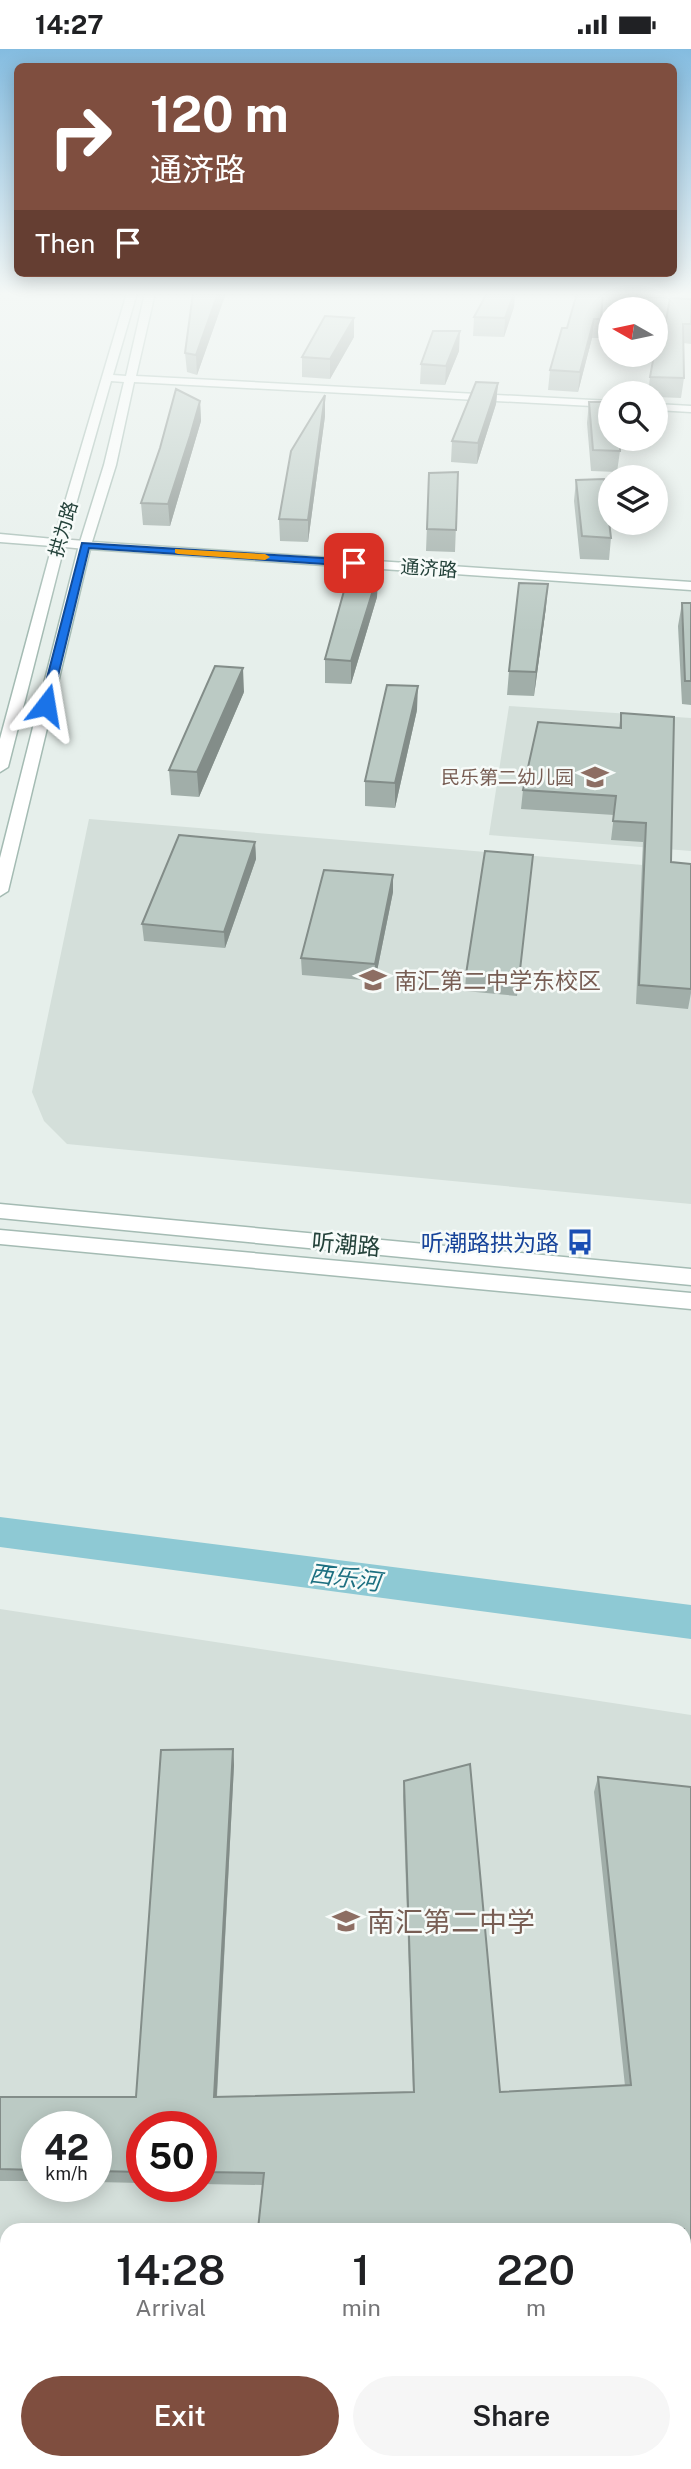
<!DOCTYPE html>
<meta charset="utf-8">
<style>
:root{--surface:#fff;--page:#f6f6f6;--text:#202124;--muted:#757577;--accent:#7f4e3f}
body{margin:0;font-family:"Public Sans","Noto Sans SC",sans-serif;background:var(--page);color:var(--text);height:100vh;display:flex;flex-direction:column;font-size:26px;white-space:nowrap}
*{box-sizing:border-box;margin:0}
p{font-size:23px;color:var(--muted)}
.icon{flex:none;width:38px;height:38px;fill:none;stroke:currentColor;stroke-width:2;stroke-linecap:round;stroke-linejoin:round}
.map{position:relative;flex:1;overflow:hidden}
.panel{position:absolute;left:0px;top:2174px;width:691px;height:247px;display:flex;flex-direction:column;background:var(--surface);border-radius:21px 21px 0 0;box-shadow:0 4px 18px #0003}
.panel>*{flex:none}
.guide{position:absolute;left:14px;top:14px;width:663px;height:214px;border-radius:10px;box-shadow:0 4px 18px #0003;background:#7f4e3f;color:#fff;overflow:hidden}
.needle{width:46px;rotate:279deg}
.fabs{position:absolute;left:598px;top:248px;display:grid;gap:14px}
.fabs a{display:grid;place-items:center;width:70px;height:70px;border-radius:50%;background:var(--surface);box-shadow:0 4px 18px #0003;font-size:35px}
.speed{position:absolute;left:21px;top:2062px;display:flex;gap:14px;font-size:35px;font-weight:700;text-align:center}
.speed>*{display:grid;place-content:center;width:91px;height:91px;border-radius:50%;background:var(--surface);box-shadow:0 4px 18px #0003;line-height:1}
.speed small{font-size:18px;font-weight:400}
.speed .limit{border:10px solid #d22;background:#fff;color:#111}
.pin{position:absolute;display:grid;place-items:center;width:60px;height:60px;color:#fff;margin:-30px;border-radius:14px;box-shadow:0 4px 10px #0006}
.me{position:absolute;width:77px;margin:-38px;rotate:14deg;stroke-linejoin:round;filter:drop-shadow(0 0 5px #0008)}
.turn{display:flex;align-items:center;gap:24px;height:147px;padding:0 21px;font-size:32px}
.turn .icon{width:91px;height:91px;stroke-width:2.5}
.turn b{display:block;font-size:49px;line-height:60px}
.then{display:flex;align-items:center;height:66px;padding:0 21px;background:#0003;gap:14px;font-size:26px}
.eta{display:flex;justify-content:space-evenly;align-items:center;height:119px;text-align:center}
.eta b{font-size:42px;font-weight:600;line-height:49px}
.action{display:flex;gap:14px;margin-top:auto;padding:14px 21px}
.action a{flex:1;height:80px;border-radius:42px;background:var(--accent);color:#fff;font-size:28px;font-weight:600;line-height:80px;text-align:center}
.action a+a{background:var(--page);color:var(--text)}
.status{display:flex;justify-content:space-between;align-items:center;height:49px;padding:0 35px;background:var(--surface);direction:ltr}
.status svg{height:19px;fill:currentColor}
.map>svg:first-child{display:block}
.built{fill:#d4dfda;fill-rule:evenodd}
.lines{fill:none;stroke-linecap:round;stroke-linejoin:round}
.canal{fill:#8ec9d4;fill-rule:evenodd}
.street-casing{stroke:#a8b8b2;stroke-width:3}
.secondary-casing{stroke:#a4bbb3;stroke-width:3}
.street{fill:#fff;fill-rule:evenodd}
.secondary{fill:#fff;fill-rule:evenodd}
.wall{fill:#a1aea9}
.shaded-wall{fill:#838d89}
.building{fill:#bbcac4;stroke:#838d89;stroke-width:2}
.route{fill:#1a73e8;stroke:#114b97;stroke-width:2}
.slow{fill:#f59e0b}
.labels{text-anchor:middle;dominant-baseline:central;stroke-width:5;stroke-linejoin:round;paint-order:stroke}
.far-street-label{font-size:19px;fill:#24423a;stroke:#f7fbf9}
.far-education-label{font-size:19px;fill:#785e54;stroke:#f7fbf9;text-anchor:end}
.education-label{font-size:23px;fill:#785e54;stroke:#f7fbf9;text-anchor:start}
.transit-label{font-size:23px;fill:#164399;stroke:#f7fbf9;text-anchor:end}
.street-label{font-size:23px;fill:#24423a;stroke:#f7fbf9}
.water-label{font-size:24px;font-style:italic;fill:#1c6f80;stroke:#f7fbf9}
.near-education-label{font-size:28px;fill:#785e54;stroke:#f7fbf9;text-anchor:start}
</style>
<div class="status"><b>14:27</b><svg viewBox="0 0 49 12"><path d="M0 12V9h3v3zM5 12V6h3v6zM10 12V3h3v9zM15 12V0h3v12zM26 1h20v11H26zM47 4h2v5h-2z"/></svg></div>
<div class="map">
<svg width="691" height="2420" viewBox="0 0 691 2420">
<rect width="100%" height="100%" fill="#e6efeb"/>
<path class="built" d="M509,657l182,12v133l-202,-16z
M89,770l602,50v335l-624,-60 -23,-23 -12,-29z
M0,1560l691,106v754h-691zM37,2077h59v60h-59zM142,2077h59v60h-59zM7,2180h677v233h-677z"/>
<g class="lines">
<path class="canal" d="M0,1468l691,88v34l-691,-92z"/>
<g class="street-casing">
<path id="street" d="M59,490l26,2 6,4 -6,4 -30,-3v-6z"/>
</g>
<g class="secondary-casing">
<path id="secondary" d="M127,244h10l-24,82 13,1 19,-83h10l-19,83 475,25v6l-477,-25 -18,83 -24,77 599,40v8l-601,-41 -82,342 -8,5v-38l79,-313 25,-80 20,-83 -13,-1 -46,162 -57,224 -8,5v-33l52,-193 -52,-4v-8l54,5z
M636,244h55v6l-51,-3z
M656,355l35,2v6l-35,-2z
M0,1155l691,65v16l-691,-67z
M0,1181l691,63v16l-691,-65z"/>
</g>
<use href="#street" class="street"/>
<use href="#secondary" class="secondary"/>
</g>
<path class="wall" d="M193,244h33l-29,82 -10,-3 -2,-19z
M487,244h28l-1,14 -10,30 -31,-1 1,-19z
M603,245l-4,44h-7l-14,54 -30,-2 2,-20 17,-42z
M691,250v45l-8,-1 1,35 -3,20 -25,-1v-3h-8l2,-17z
M354,269v19l-24,42 -28,-2v-20z
M459,302l-14,34 -25,-1 1,-20z
M498,334l-2,21 -19,60 -26,-2 1,-21z
M325,346v21l-17,126 -28,-1 -1,-22z
M200,352l1,20 -31,105 -27,-1 -2,-22z
M589,353l31,49 -3,21 -26,-1 -4,-48z
M458,423l-3,80 -29,-1 3,-78z
M576,431l35,58 -2,22 -29,-1 -6,-58z
M378,525l-1,23 -26,87 -26,-1v-24z
M682,554h9v102l-9,-1 -4,-78z
M546,558l-12,89 -27,-1 2,-24z
M244,643l-45,105 -28,-2 -2,-25z
M417,661l-22,98 -30,-2v-25z
M621,664l50,149 20,2v129l-3,16 -52,-5 7,-162 -32,-2 3,-25 -93,-6 2,-19 96,-62z
M255,793l1,17 -31,89 -81,-7 -2,-17z
M533,806l-16,141 -52,-5 1,-17z
M393,826v17l-18,89 -73,-6 -1,-17z
M233,1700l1,16 -17,332 196,-5 -10,-296 1,-15 96,311 125,-6 -31,-294 4,-15 93,692h-79l-32,-7h104l-422,-277 -61,-1v-58h-59v57l-46,-1v-56h-59v55h-37v-83l136,-1z"/>
<path class="shaded-wall" d="M218,244h8l-29,82 -1,-20z
M514,244h1l-1,14 -10,30 1,-19z
M354,269v19l-24,42v-20z
M594,270l-2,19 -14,54 2,-20z
M460,282l-1,20 -14,34 1,-19z
M498,334l-2,21 -19,60 1,-21z
M325,346v21l-17,126v-22z
M200,352l1,20 -31,105 -2,-22z
M378,525l-1,23 -26,87v-23z
M548,535l-2,23 -12,89 2,-24z
M243,619l1,24 -45,105 -2,-25z
M418,637l-1,24 -22,98v-25z
M255,793l1,17 -31,89 -1,-16z
M393,826v17l-18,89v-17z
M233,1700l1,16 -18,344 -2,-12z
M104,2413h6l-2,7h-6z"/>
<path class="building" d="M193,244h25l-22,62 -11,-2z
M487,244h27l-9,25 -31,-1z
M577,244l26,1 -2,25h-7l-14,53 -30,-2 12,-42h5z
M670,249l21,1v25h-8l1,54 -34,-1 4,-22h2v-7h5z
M325,267l29,2 -24,41 -28,-2z
M433,282h27l-14,35 -25,-2z
M476,333l22,1 -20,60 -26,-2z
M176,340l24,12 -10,35 -22,68 -27,-1 19,-55z
M325,346l-17,125 -29,-1 12,-68z
M589,353h22v37h9v12l-27,-1z
M458,423l-2,58 -29,-1 2,-56z
M604,430l7,59 -29,-2 -6,-56z
M349,524l29,1 -27,87 -26,-2z
M519,534l29,1 -12,88 -27,-1z
M682,554h9v78h-6z
M215,617l28,2 -46,104 -28,-2z
M387,636l31,1 -23,97 -30,-2z
M621,664l53,4 -3,145 20,2v125l-52,-4 7,-162 -33,-2 3,-25 -93,-6 15,-68 83,6z
M179,786l76,7 -31,90 -82,-8z
M485,802l48,4 -14,124 -53,-5z
M324,821l69,5 -18,89 -74,-6z
M233,1700l-19,348 200,-5 -10,-311 66,-17 30,328 131,-7 -33,-308 93,10v682h-40l-32,-7h65v-233h-426l6,-56 -63,-1v-46h-59v46l-46,-1v-45h-59v44l-37,-1v-72h136l25,-347z
M0,2298l7,1v114h97l-2,7h-102z"/>
<linearGradient id="sky" x2="0" y2="1"><stop stop-color="#84bce0"/><stop offset="0.42" stop-color="#f4f8f6"/><stop offset="1" stop-color="#f4f8f6" stop-opacity="0"/></linearGradient>
<rect width="691" height="583" fill="url(#sky)"/>
<path class="route" d="M82,494l272,17 5,3 -5,3 -265,-18 -38,157 -5,3 -6,-3z"/>
<path class="slow" d="M175,500l90,5 5,3 -5,3 -87,-6 -3,-1z"/>
<defs>
<g id="school-bare" transform="scale(2.1)"><path d="M0-5L7-2L0 1L-7-2ZM-4 1L0 2.5L4 1V4Q0 6-4 4Z" fill="#8d6e63" stroke="#f7fbf9" stroke-width="2.5" paint-order="stroke"/></g>
<g id="bus-bare" transform="scale(2.1)"><path d="M-5-6H5V4H4V6H2V4H-2V6H-4V4H-5ZM-3.5-4V0h7V-4ZM-3.5 1.2v1.5H-2V1.2ZM2 1.2v1.5H3.5V1.2Z" fill="#1a4fb4" stroke="#f7fbf9" stroke-width="2.5" paint-order="stroke"/></g>
</defs>
<g fill-rule="evenodd">
<use href="#school-bare" x="595" y="728"/>
<use href="#school-bare" x="373" y="931"/>
<use href="#bus-bare" x="580" y="1193"/>
<use href="#school-bare" x="346" y="1872"/>
</g>
<g class="labels">
<g class="far-street-label">
<text transform="translate(63 480) rotate(-74)">拱为路</text>
<text transform="translate(429 519) rotate(4)">通济路</text>
</g>
<g class="far-education-label">
<text x="574" y="728">民乐第二幼儿园</text>
</g>
<g class="education-label">
<text x="394" y="931">南汇第二中学东校区</text>
</g>
<g class="transit-label">
<text x="559" y="1193">听潮路拱为路</text>
</g>
<g class="street-label">
<text transform="translate(346 1195) rotate(5)">听潮路</text>
</g>
<g class="water-label">
<text transform="translate(345 1528) rotate(7)">西乐河</text>
</g>
<g class="near-education-label">
<text x="367" y="1872">南汇第二中学</text>
</g>
</g>
</svg>
<div class="fabs">
<a><svg class="needle" viewBox="-14 -14 28 28"><path d="M0-13l5 13h-10z" fill="#e53935"/><path d="M0 13l5-13h-10z" fill="#757577"/></svg></a>
<a><svg class="icon" aria-label="search" viewBox="0 0 24 24"><circle cx="10" cy="10" r="6"/><path d="M15 15l6 6"/></svg></a>
<a><svg class="icon" aria-label="layers" viewBox="0 0 24 24"><path d="M12 4l9 5-9 5-9-5zM3 14l9 5 9-5"/></svg></a>
</div>
<div class="speed"><div>42<small>km/h</small></div><div class="limit">50</div></div>
<div class="pin" style="left:354px;top:514px;background:#d93025"><svg class="icon" aria-label="arrive" viewBox="0 0 24 24"><path d="M6 21V4h12l-3 4 3 4H6"/></svg></div>
<svg class="me" style="left:46px;top:656px" viewBox="-20 -20 40 40"><path d="M0-17L14 15 0 8-14 15z" fill="#1a73e8" stroke="#fff" stroke-width="4"/></svg>
<div class="guide">
<div class="turn"><svg class="icon" aria-label="right" viewBox="0 0 24 24"><path d="M7 20v-9h11M14 6l5 5-5 5"/></svg><div><b>120 m</b>通济路</div></div>
<div class="then">Then<svg class="icon" aria-label="arrive" viewBox="0 0 24 24"><path d="M6 21V4h12l-3 4 3 4H6"/></svg></div>
</div>
<section class="panel">
<div class="eta">
<div><b>14:28</b><p>Arrival</p></div>
<div><b>1</b><p>min</p></div>
<div><b>220</b><p>m</p></div>
</div>
<div class="action"><a>Exit</a><a>Share</a></div>
</section>
</div>
